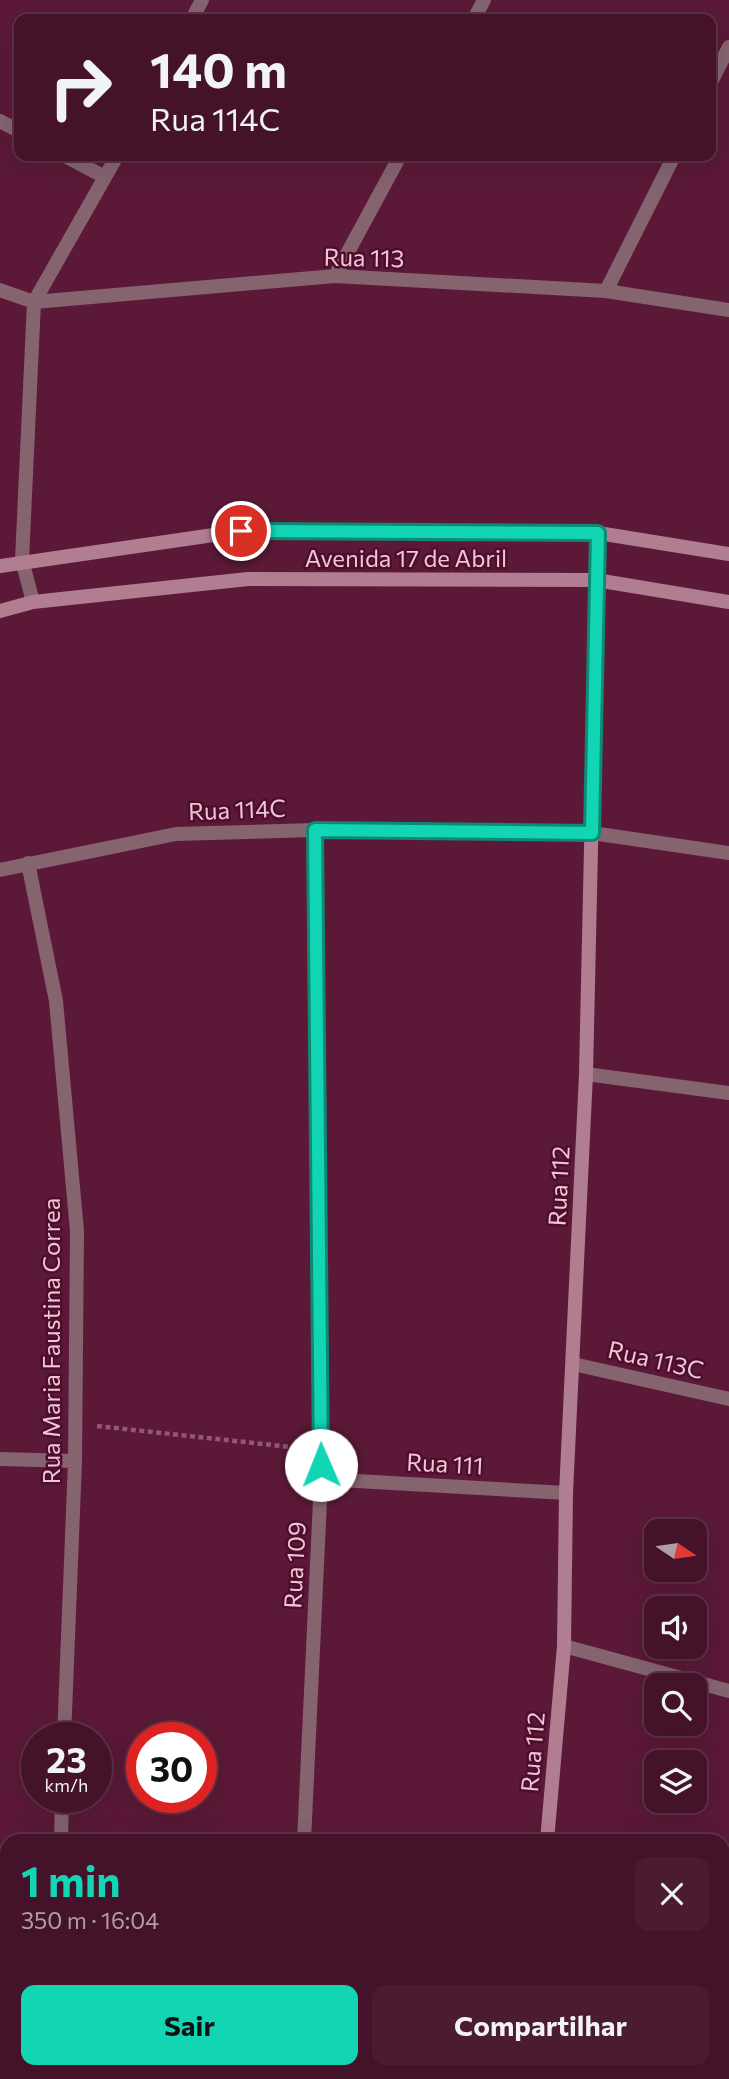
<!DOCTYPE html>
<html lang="pt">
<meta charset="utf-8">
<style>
:root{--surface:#441329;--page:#4b1c31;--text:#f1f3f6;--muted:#af9ea8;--line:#5c3246;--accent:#12d5b4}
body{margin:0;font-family:Commissioner,sans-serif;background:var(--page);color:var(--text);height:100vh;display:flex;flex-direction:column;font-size:26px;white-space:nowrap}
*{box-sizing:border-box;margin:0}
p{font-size:23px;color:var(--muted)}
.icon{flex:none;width:38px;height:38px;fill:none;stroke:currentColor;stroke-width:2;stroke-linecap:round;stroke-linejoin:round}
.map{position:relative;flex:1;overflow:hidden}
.details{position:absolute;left:0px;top:1834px;width:730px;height:245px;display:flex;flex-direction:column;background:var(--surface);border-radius:21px 21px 0 0;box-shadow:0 7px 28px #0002,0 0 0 2px var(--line)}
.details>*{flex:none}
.top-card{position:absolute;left:14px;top:14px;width:702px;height:147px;border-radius:14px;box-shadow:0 7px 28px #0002,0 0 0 2px var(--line);background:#441329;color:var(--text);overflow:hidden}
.needle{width:46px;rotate:103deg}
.fabs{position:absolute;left:644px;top:1519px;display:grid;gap:14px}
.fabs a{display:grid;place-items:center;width:63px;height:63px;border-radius:14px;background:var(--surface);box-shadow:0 7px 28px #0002,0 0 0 2px var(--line);font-size:35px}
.speed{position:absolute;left:21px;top:1722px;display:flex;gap:14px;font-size:35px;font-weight:700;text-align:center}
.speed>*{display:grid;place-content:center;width:91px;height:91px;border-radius:50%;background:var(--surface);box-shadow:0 7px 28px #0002,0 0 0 2px var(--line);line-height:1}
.speed small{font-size:18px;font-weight:400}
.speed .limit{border:10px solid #d22;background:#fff;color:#111}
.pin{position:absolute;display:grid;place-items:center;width:60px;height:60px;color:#fff;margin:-30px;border:4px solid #fff;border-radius:50%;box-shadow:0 2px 7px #0007}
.me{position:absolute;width:77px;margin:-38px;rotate:359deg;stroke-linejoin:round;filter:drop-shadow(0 0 5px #0008)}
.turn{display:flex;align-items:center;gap:24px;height:147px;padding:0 21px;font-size:32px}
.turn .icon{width:91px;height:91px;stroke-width:2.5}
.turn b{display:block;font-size:49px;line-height:60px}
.round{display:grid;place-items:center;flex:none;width:74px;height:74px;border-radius:14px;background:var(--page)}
.summary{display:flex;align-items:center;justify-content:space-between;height:119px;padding:0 21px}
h1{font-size:42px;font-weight:700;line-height:52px;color:var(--accent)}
.button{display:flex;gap:14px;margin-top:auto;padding:14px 21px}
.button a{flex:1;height:80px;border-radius:14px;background:var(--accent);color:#111;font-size:28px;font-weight:700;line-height:80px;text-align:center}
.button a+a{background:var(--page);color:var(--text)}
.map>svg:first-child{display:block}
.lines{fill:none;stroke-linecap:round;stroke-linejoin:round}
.path{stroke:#915870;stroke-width:4.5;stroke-dasharray:5 3.5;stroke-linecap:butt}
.street{stroke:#856470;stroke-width:14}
.secondary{stroke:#b17d90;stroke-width:14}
.route-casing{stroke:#0c8a75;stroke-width:18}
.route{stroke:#12d5b4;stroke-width:12}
.labels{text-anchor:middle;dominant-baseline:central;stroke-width:5;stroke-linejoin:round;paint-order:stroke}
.street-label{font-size:24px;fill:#efc6d4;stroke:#4f0d2d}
</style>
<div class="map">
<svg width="729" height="2079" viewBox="0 0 729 2079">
<rect width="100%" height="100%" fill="#5b1937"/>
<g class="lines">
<path class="path" d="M97,1426l203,22"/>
<path class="street" d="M192,19l10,-19
M474,19l10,-19
M710,84l19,-37
M0,121l19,10
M65,156l40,21
M335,276l65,-120
M0,290l34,12 301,-26 271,15 123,19
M606,291l68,-135
M33,602l-11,-42 12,-258 83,-146
M28,863l28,138 21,230 -2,230 -11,277
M0,870l176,-36 139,-4 277,3 137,20
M586,1074l143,19
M573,1364l156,35
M0,1459l75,2
M321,1479l245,14
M564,1646l165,45
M61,1841l1,-44
M304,1841l17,-362 -6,-649
M293,2079v-7"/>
<path class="secondary" d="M0,566l241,-35 357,2 131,21
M0,611l33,-9 215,-23 348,1 133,22
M547,1841l17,-195 2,-153 20,-419 12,-541
M52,2072v7
M103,2072l83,7
M522,2079l3,-7"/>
</g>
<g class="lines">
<g class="route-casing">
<path id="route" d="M241,531l357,2 -6,300 -277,-3 6,635"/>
</g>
<use href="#route" class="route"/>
</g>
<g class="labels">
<g class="street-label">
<text transform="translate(364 257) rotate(1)">Rua 113</text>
<text x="406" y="557">Avenida 17 de Abril</text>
<text transform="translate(237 809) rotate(-2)">Rua 114C</text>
<text transform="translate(558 1186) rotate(-87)">Rua 112</text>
<text transform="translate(50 1341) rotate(-90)">Rua Maria Faustina Correa</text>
<text transform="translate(656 1359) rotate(13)">Rua 113C</text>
<text transform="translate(445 1463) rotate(3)">Rua 111</text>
<text transform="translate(294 1565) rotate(-87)">Rua 109</text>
<text transform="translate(532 1752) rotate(-85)">Rua 112</text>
</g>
</g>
</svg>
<div class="fabs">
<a><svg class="needle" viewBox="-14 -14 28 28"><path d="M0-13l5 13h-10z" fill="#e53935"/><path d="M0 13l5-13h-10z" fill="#af9ea8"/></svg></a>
<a><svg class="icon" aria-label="sound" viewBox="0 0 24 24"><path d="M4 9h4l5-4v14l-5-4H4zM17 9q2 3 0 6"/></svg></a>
<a><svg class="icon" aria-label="search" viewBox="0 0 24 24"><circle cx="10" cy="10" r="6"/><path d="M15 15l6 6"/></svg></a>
<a><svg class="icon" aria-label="layers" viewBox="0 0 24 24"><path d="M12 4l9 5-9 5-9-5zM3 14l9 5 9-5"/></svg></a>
</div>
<div class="speed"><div>23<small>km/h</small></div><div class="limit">30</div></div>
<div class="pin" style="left:241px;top:531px;background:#d93025"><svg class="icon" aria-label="arrive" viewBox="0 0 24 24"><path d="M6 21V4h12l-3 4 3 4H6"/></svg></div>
<svg class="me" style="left:321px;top:1465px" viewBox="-20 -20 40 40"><circle r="19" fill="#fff"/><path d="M0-13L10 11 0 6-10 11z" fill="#12d5b4"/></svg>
<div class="top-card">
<div class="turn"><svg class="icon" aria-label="right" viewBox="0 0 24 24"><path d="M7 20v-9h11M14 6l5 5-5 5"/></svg><div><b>140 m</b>Rua 114C</div></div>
</div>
<section class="details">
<div class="summary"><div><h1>1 min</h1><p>350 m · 16:04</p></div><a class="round"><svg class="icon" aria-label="close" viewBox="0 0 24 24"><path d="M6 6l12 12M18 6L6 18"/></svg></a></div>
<div class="button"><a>Sair</a><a>Compartilhar</a></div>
</section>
</div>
